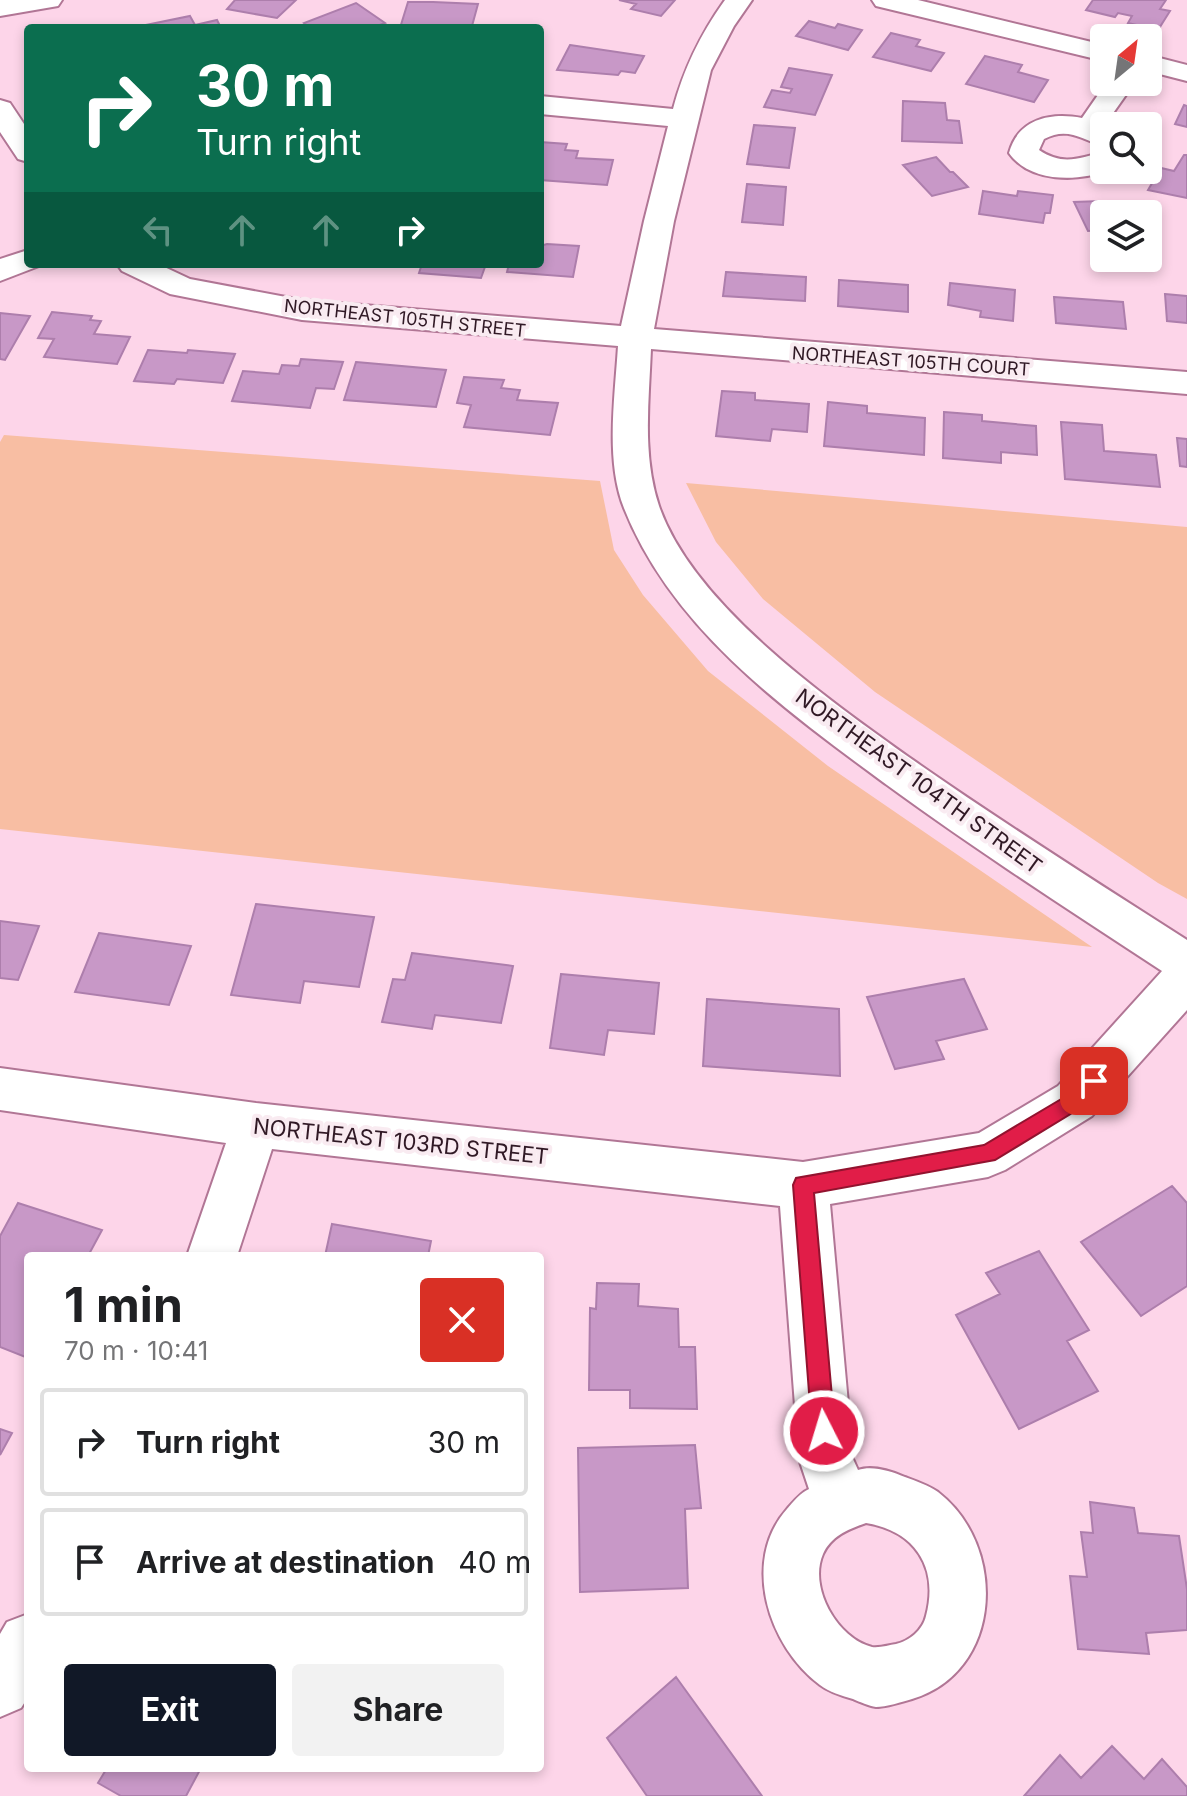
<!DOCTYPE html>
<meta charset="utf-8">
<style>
:root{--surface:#fff;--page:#f2f2f2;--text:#202124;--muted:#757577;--line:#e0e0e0;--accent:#111827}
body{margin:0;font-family:Inter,sans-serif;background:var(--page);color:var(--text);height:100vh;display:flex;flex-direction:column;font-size:30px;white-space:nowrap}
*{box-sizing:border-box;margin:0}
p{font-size:26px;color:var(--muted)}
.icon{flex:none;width:44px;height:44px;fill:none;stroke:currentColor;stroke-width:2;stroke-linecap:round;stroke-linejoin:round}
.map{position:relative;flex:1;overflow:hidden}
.side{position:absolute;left:24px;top:1252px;width:520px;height:520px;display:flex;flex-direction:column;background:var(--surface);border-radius:8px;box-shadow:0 4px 12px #0003}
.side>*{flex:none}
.guide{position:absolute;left:24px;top:24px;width:520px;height:244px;border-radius:8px;box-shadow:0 4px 12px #0003;background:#0b6e4f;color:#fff;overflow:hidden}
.needle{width:52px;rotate:29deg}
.controls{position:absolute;left:1090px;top:24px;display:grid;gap:16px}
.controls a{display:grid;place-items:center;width:72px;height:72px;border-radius:8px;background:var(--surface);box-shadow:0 4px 12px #0003;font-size:40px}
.pin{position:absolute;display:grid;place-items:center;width:68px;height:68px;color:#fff;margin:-34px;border-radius:16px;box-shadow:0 4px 12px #0006}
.me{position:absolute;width:88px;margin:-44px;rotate:355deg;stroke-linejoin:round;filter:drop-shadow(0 0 6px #0008)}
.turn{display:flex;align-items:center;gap:28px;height:168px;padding:0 40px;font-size:36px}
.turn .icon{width:104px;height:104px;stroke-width:2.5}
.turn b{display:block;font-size:56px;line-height:68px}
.lanes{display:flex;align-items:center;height:76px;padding:0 40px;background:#0003;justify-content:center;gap:40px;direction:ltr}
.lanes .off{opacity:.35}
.round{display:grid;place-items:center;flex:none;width:84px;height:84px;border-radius:8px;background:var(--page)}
.overview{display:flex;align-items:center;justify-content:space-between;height:136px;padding:0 40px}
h1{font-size:48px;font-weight:700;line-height:60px}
.primary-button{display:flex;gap:16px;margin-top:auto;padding:16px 40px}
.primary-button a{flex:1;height:92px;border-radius:8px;background:var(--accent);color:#fff;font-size:32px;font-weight:700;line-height:92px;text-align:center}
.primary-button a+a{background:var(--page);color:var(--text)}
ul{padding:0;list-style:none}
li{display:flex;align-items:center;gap:24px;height:108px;margin:0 16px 12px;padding:0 24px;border:4px solid var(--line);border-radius:8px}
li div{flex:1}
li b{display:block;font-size:30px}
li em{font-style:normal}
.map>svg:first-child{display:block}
.green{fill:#f8bea3}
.building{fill:#c898c7;stroke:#ad7eac;stroke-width:2}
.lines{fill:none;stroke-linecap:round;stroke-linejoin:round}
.minor-casing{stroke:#b17695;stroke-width:4}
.minor{fill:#fff;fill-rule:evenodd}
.route{fill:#e11d48;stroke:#92132f;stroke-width:2}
.labels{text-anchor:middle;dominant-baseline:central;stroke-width:8;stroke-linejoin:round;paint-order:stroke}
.far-street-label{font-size:18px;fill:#301925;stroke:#f9ebf1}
.street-label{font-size:22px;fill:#301925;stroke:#f9ebf1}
</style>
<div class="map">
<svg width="1187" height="1796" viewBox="0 0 1187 1796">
<rect width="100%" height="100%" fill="#fdd5e9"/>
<path class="green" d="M4,435l596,46 14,69 29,45 65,76 120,95 264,181 -1092,-118v-387z
M686,483l501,44v372l-29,-16 -283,-191 -112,-93 -47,-57z"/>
<path class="building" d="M235,0h61l-19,18 -50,-9z
M619,0h56l-14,16 -30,-7 5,-5z
M1093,0h73l-6,9 10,2 -12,19 -30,-7 4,-7 -14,-3 -3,4 -29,-7z
M408,2h25l45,2 -6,22 -72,2z
M356,3l29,20 -13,5h-62l-6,-5z
M190,16l5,9 22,-5 4,8 -85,-1z
M809,21l26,7 3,-4 24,6 -14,20 -52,-14z
M891,33l29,7 -4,6 28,7 -13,18 -58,-14z
M570,45l74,11 -9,17 -14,-2 -3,4 -61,-5z
M985,56l37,9 -4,7 30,8 -14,22 -68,-18z
M789,68l43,7 -17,40 -51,-8 8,-17 18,3 2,-4 -11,-2z
M903,101l42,2 2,17 12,1 3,22 -60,-2z
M1184,105l3,1v21l-12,-3z
M754,125l41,3 -6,40 -42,-4z
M540,142l27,2 -2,6 13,1 -2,7 37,2 -6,25 -67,-5z
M1184,155h3v43l-39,-8 13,-22 13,3z
M936,157l14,15h3l15,15 -36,9 -29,-31z
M747,184l39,3 -3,38 -41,-3z
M983,191l34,5 1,-5 35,4 -3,18h-5l-2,10 -64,-9z
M1102,201l3,5 32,-1 5,9h-38v16l-16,1 -14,-29z
M547,244l32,2 -6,31 -66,-5 2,-8h31v-18z
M422,264h64l-5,14 -62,-5z
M726,272l80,5 -1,24 -82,-5z
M839,280l69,5v27l-70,-6z
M950,283l65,7 -2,31 -33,-4 1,-6 -33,-6z
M1165,294l22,2v27l-20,-2z
M1054,297l69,5 3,27 -70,-6z
M52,312l40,4 -2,4 11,1 -7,13 36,3 -13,27 -73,-7 10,-18 -16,-1z
M0,313l30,3 -25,44 -5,-1z
M148,350l39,3 1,-3 47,4 -12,29 -46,-4 -3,5 -40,-3z
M301,359l42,3 -9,27 -18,-1 -6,20 -78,-7 11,-30 36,3 3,-9 17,1z
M356,362l90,8 -10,37 -92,-7z
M464,377l40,3 -3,8 19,2 -3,10 41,3 -8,32 -86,-8 7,-22 -14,-2z
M722,391l33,2v7l54,4 -2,28 -35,-3 -2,12 -54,-5z
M828,402l39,4v7l58,5 -1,37 -100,-9z
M944,412l38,3v6l54,5 1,29 -36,-3v11l-58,-5z
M1061,422l41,3 2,26 52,4 4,32 -95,-8z
M1177,438l10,1v28l-7,-1z
M256,904l118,13 -15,70 -55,-6 -4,22 -69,-8z
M0,921l39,5 -21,54 -18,-2z
M99,933l92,13 -22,59 -94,-13z
M412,953l101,13 -12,57 -66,-8 -3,14 -50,-7 11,-43 12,1z
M561,974l98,9 -5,51 -46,-4 -4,25 -54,-7z
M964,979l23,50 -51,12 8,18 -49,10 -28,-72z
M707,999l132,10 1,67 -137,-10z
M1172,1186l15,17v83l-46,30 -60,-74z
M18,1203l84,27 -14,26h-60v102l-28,-11v-111z
M332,1224l99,17 -3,15h-103z
M1039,1251l50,79 -22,11 31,50 -79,38 -63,-114 44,-21 -14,-21z
M597,1283l42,1 -1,22 40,3 1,38h16l2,62 -67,-1v-18h-41l1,-82 6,1z
M0,1429l12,4 -12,22z
M695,1445l6,63 -16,1 3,79 -108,4 -2,-144z
M1090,1502l44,6 4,25 41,3 8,53v41l-41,3 3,21 -71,-5 -8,-73 17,1 -6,-45 12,1z
M676,1677l86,119h-115l-40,-58z
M1112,1746l32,33 18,-20 25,28v9h-163l36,-41 21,23z
M107,1768h94l-15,28h-65l-23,-13z"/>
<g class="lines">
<g class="minor-casing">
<path id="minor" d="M0,0h62l-4,6 -58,10z
M725,0h27l-18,26 -23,44 -37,151 -20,108 533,43v22l-536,-45c-2,52 -9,106 8,157 34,99 171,195 254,254 90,63 182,121 274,180v70l-95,106 -87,54 -17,7 -158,27 23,255 5,11c14,-5 33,1 47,7 11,4 23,8 33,15 70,54 65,180 -26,207 -10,3 -26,8 -36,8 -7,-1 -16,-5 -23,-8 -11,-3 -24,-7 -33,-14 -52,-39 -79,-124 -33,-176 7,-8 13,-16 22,-20l-10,-30 -19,-253 -508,-57 -35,107h-50l39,-113 -226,-33v-42l256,35 547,59 176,-29 79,-47 104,-115c-93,-61 -186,-121 -275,-186 -102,-75 -215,-156 -263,-277 -19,-47 -9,-112 -6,-162l-316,-26 -132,-26 -48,-23 -5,-7h41l32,15 112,21 319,26 23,-105 24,-95 -128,-12v-18l133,13c11,-41 27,-74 52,-109zM866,1523c49,8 73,44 60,93 -3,14 -17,25 -30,28 -7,1 -16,4 -24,3 -34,-8 -64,-59 -49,-93 8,-18 26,-25 43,-31z
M872,0h46l186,45v16l-228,-55z
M1148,55l39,10v16l-39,-10z
M1107,82h28l-31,44v20c-22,-6 -36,-20 -60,-7l-5,11c24,16 40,8 65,2v18h5c-31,12 -79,13 -100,-17 9,-34 41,-41 73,-35z
M0,100l10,3 18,27v32l-10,-3 -18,-27z
M28,250v14l11,2 -39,15v-22z
M28,1614v83l-7,11 -21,9v-83l7,-12z"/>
</g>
<use href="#minor" class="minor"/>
</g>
<path class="route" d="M1094,1072l7,3 3,6 -22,26 -87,53 -181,33 21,238 -3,8 -8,3 -8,-3 -4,-8 -19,-246 3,-7 188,-33 84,-50 19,-20z"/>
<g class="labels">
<g class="far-street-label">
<text transform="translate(405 318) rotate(6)">NORTHEAST 105TH STREET</text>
<text transform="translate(911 361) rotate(4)">NORTHEAST 105TH COURT</text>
</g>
<g class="street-label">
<text transform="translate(919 781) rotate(36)">NORTHEAST 104TH STREET</text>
<text transform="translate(401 1141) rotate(6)">NORTHEAST 103RD STREET</text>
</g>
</g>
</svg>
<div class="controls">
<a><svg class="needle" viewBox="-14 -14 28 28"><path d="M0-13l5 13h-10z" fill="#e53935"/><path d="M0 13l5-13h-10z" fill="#757577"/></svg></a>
<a><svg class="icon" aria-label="search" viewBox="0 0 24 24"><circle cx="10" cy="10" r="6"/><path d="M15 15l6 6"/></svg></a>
<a><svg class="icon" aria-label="layers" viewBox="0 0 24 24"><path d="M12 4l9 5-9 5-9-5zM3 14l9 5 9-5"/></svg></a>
</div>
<div class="pin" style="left:1094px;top:1081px;background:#d93025"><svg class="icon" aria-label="arrive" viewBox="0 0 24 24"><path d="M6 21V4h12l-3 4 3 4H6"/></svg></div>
<svg class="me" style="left:824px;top:1431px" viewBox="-20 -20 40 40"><circle r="17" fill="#e11d48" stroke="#fff" stroke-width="3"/><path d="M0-11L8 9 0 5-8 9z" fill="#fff"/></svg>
<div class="guide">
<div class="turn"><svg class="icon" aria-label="right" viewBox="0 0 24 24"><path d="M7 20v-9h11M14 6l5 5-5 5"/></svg><div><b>30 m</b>Turn right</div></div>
<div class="lanes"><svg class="icon off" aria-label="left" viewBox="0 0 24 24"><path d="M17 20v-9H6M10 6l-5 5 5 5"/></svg><svg class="icon off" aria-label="ahead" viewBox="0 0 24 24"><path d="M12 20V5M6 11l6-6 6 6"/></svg><svg class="icon off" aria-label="ahead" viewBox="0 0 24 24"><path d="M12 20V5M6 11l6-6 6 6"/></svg><svg class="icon" aria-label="right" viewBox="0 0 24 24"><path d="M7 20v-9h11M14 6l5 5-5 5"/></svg></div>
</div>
<section class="side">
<div class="overview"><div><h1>1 min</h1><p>70 m · 10:41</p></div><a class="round" style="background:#d93025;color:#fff"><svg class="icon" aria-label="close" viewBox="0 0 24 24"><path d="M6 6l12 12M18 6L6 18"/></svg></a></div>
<ul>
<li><svg class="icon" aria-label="right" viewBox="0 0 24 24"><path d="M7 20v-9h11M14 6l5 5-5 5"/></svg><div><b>Turn right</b></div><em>30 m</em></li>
<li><svg class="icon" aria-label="arrive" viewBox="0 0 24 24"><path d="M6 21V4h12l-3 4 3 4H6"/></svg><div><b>Arrive at destination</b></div><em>40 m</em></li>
</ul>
<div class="primary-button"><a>Exit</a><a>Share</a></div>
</section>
</div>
